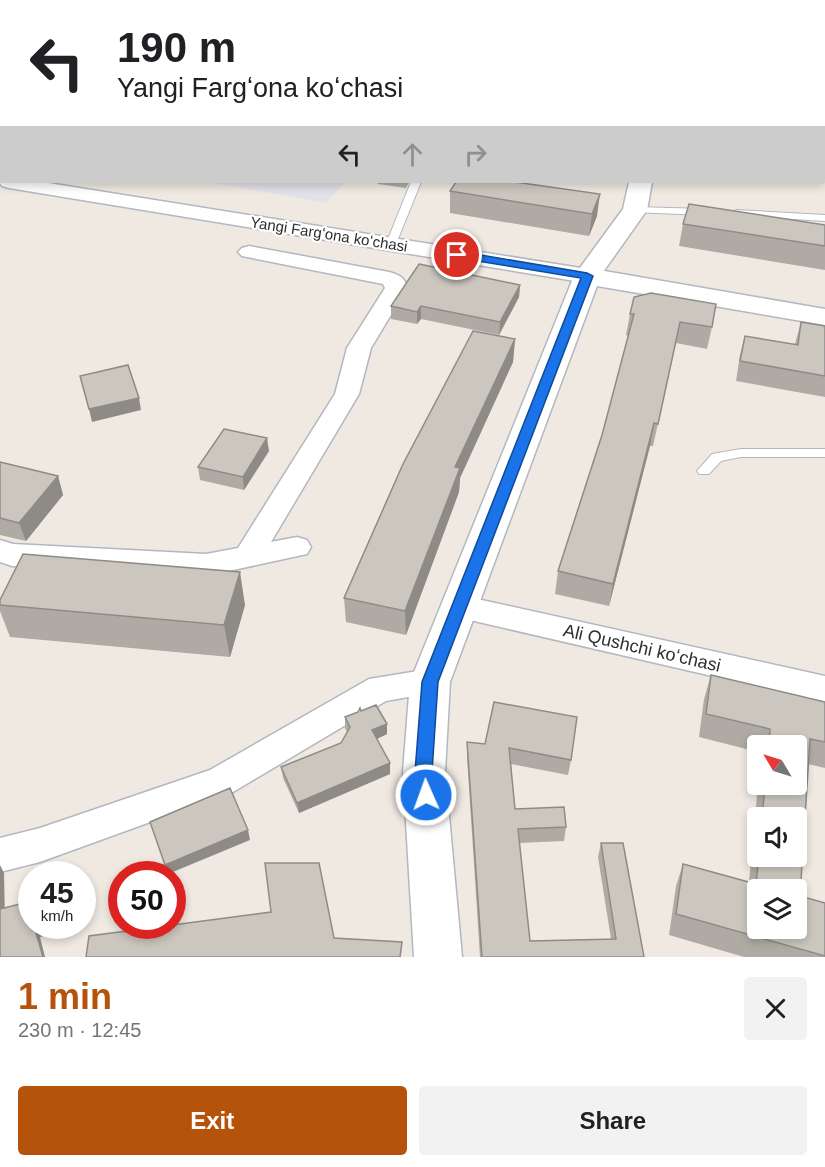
<!DOCTYPE html>
<meta charset="utf-8">
<style>
:root{--surface:#fff;--page:#f2f2f2;--text:#202124;--muted:#757577;--accent:#b45309}
body{margin:0;font-family:Helvetica,sans-serif;background:var(--page);color:var(--text);height:100vh;display:flex;flex-direction:column;font-size:22px;white-space:nowrap}
*{box-sizing:border-box;margin:0}
p{font-size:20px;color:var(--muted)}
.icon{flex:none;width:33px;height:33px;fill:none;stroke:currentColor;stroke-width:2;stroke-linecap:round;stroke-linejoin:round}
.map{position:relative;height:957px;overflow:hidden}
.panel{display:flex;flex-direction:column;background:var(--surface);flex:1}
.panel>*{flex:none}
.banner{position:absolute;left:0px;top:0px;width:825px;height:183px;box-shadow:0 3px 9px #0003;background:#fff;color:var(--text);overflow:hidden}
.needle{width:39px;rotate:308deg}
.fabs{position:absolute;left:747px;top:735px;display:grid;gap:12px}
.fabs a{display:grid;place-items:center;width:60px;height:60px;border-radius:6px;background:var(--surface);box-shadow:0 3px 9px #0003;font-size:30px}
.speed{position:absolute;left:18px;top:861px;display:flex;gap:12px;font-size:30px;font-weight:700;text-align:center}
.speed>*{display:grid;place-content:center;width:78px;height:78px;border-radius:50%;background:var(--surface);box-shadow:0 3px 9px #0003;line-height:1}
.speed small{font-size:15px;font-weight:400}
.speed .limit{border:9px solid #d22;background:#fff;color:#111}
.pin{position:absolute;display:grid;place-items:center;width:51px;height:51px;color:#fff;margin:-26px;border:3px solid #fff;border-radius:50%;box-shadow:0 2px 6px #0007}
.me{position:absolute;width:66px;margin:-33px;rotate:358deg;stroke-linejoin:round;filter:drop-shadow(0 0 4px #0008)}
.turn{display:flex;align-items:center;gap:21px;height:126px;padding:0 18px;font-size:27px}
.turn .icon{width:78px;height:78px;stroke-width:2.5}
.turn b{display:block;font-size:42px;line-height:51px}
.lanes{display:flex;align-items:center;height:57px;padding:0 18px;background:#0003;justify-content:center;gap:30px;direction:ltr}
.lanes .off{opacity:.35}
.round{display:grid;place-items:center;flex:none;width:63px;height:63px;border-radius:6px;background:var(--page)}
.overview{display:flex;align-items:center;justify-content:space-between;height:102px;padding:0 18px}
h1{font-size:36px;font-weight:700;line-height:45px;color:var(--accent)}
.action{display:flex;gap:12px;margin-top:auto;padding:12px 18px}
.action a{flex:1;height:69px;border-radius:6px;background:var(--accent);color:#fff;font-size:24px;font-weight:700;line-height:69px;text-align:center}
.action a+a{background:var(--page);color:var(--text)}
.map>svg:first-child{display:block}
.industrial{fill:#e3e1e8}
.lines{fill:none;stroke-linecap:round;stroke-linejoin:round}
.service-casing{stroke:#b4b7c1;stroke-width:2}
.minor-casing{stroke:#b4b7c1;stroke-width:3}
.tertiary-casing{stroke:#b4b7c1;stroke-width:3}
.secondary-casing{stroke:#b4b7c1;stroke-width:3}
.service{fill:#fff;fill-rule:evenodd}
.minor{fill:#fff;fill-rule:evenodd}
.tertiary{fill:#fff;fill-rule:evenodd}
.secondary{fill:#fff;fill-rule:evenodd}
.rail{stroke:#a3a6b8;stroke-width:3}
.wall{fill:#afaba4;fill-rule:evenodd}
.shaded-wall{fill:#8e8b86}
.building{fill:#cbc7bf;stroke:#8e8b86;stroke-width:1.5;fill-rule:evenodd}
.route{fill:#1a73e8;stroke:#114b97;stroke-width:1.5}
.labels{text-anchor:middle;dominant-baseline:central;stroke-width:4.5;stroke-linejoin:round;paint-order:stroke}
.far-street-label{font-size:15px;fill:#2e2e2e;stroke:#fff}
.street-label{font-size:18px;fill:#2e2e2e;stroke:#fff}
</style>
<div class="map">
<svg width="825" height="957" viewBox="0 0 825 957">
<rect width="100%" height="100%" fill="#efe9e1"/>
<path class="industrial" d="M131,0h518l-520,1z
M210,182h136l-20,21z"/>
<g class="lines">
<g class="service-casing">
<path id="service" d="M411,182h10l-25,62 -5,3 -4,-1 -1,-2z
M635,207l70,2 5,3 -5,3 -74,-3 -1,-2z
M736,210l89,5v6l-93,-6 -1,-2z
M741,449h84v8h-84l-20,4 -12,13h-10l-2,-3 15,-17z"/>
</g>
<g class="minor-casing">
<path id="minor" d="M718,0h27l1,2h-27z
M2,179v3h40l545,87 8,2 3,5 -3,5 -8,2 -578,-95 -7,-2 -2,-3z
M249,246l140,26c10,3 16,5 18,16l-36,60 -12,46 -88,148 26,-5 10,3 4,7 -4,7 -101,22 -194,-10 -12,-4v-22l13,4 193,10 32,-6 97,-154 12,-46 38,-60 -2,-4 -141,-28 -4,-4 4,-4z
M459,595l366,81v26l-377,-87 -4,-8 4,-8z
M430,669l11,4 5,9 -5,9 -55,10 -153,91 -193,70 -40,10v-34l40,-10 170,-58 159,-91z"/>
</g>
<g class="tertiary-casing">
<path id="tertiary" d="M667,0h18l-19,2z
M629,182h23l-5,28 -51,72 -9,2 -9,-2 -4,-6 49,-67z"/>
</g>
<g class="secondary-casing">
<path id="secondary" d="M587,268l238,41v16l-228,-39 -147,396 -5,90 17,185h-48l-11,-185 7,-90 164,-406 4,-6z"/>
</g>
<use href="#service" class="service"/>
<use href="#minor" class="minor"/>
<use href="#tertiary" class="tertiary"/>
<use href="#secondary" class="secondary"/>
<path class="rail" d="M60,2l2,-2
M76,2l2,-2
M108,2l2,-2
M328,2l5,-2
M348,2l5,-2"/>
</g>
<path class="wall" d="M786,0h39v50h-1v-48h-38z
M378,182h31l-3,6 -28,-4z
M515,182l82,34 -8,20 -139,-23v-22z
M683,224l142,1v45l-146,-24z
M520,285l-1,12 -20,38 -78,-16 -4,5 -26,-5v-13z
M630,314l82,13 -5,22 -31,-6 -23,103h-3l-41,160 -54,-12 3,-23 44,-136 26,-99 -2,-1z
M801,322l24,4v71l-89,-16 4,-26 5,-19 50,8z
M515,339l-2,23 -53,116 -1,14 -53,143 -60,-13 -2,-24z
M269,451l-25,39 -44,-10 -2,-13z
M0,462l58,14 5,19 -37,46 -26,-6z
M0,600l245,5 -15,52 -220,-20 -10,-26z
M711,675l114,27v66l-17,-4 -8,132 25,7v54h-81l-75,-22 7,-49 7,-22 66,18 9,-98h38v-38h-38v6l-59,-15 5,-38zM758,818h38v38h-38z
M361,711l26,13v10l-10,5 13,24v11l-91,39 -16,-35 -2,-11 60,-24 6,-11 -2,-4v-11z
M467,742l18,2 86,16 -3,15 -57,-11 4,45 51,18 -2,14 -45,2 11,98 81,-2 -13,-82 3,-14 43,114h-164l-13,-200z"/>
<path class="shaded-wall" d="M600,194l-3,22 -8,20 3,-22z
M520,285l-1,12 -20,38 1,-13z
M421,306v13l-4,5v-12z
M515,339l-2,23 -53,116 -1,14 -53,143 -1,-24 50,-144z
M139,398l2,12 -49,12 -3,-13z
M654,423l-4,23 -41,160 4,-22z
M267,438l2,13 -25,39 -1,-13z
M58,476l5,19 -37,46 -7,-18z
M240,572l5,33 -15,52 -6,-32z
M387,724v10l-15,7v-11z
M390,763v11l-91,39 -2,-10z
M248,830l2,10 -82,34 -3,-9z
M0,865l4,8 1,48 -5,-9z
M34,926h48l-42,11 5,20h-2z"/>
<path class="building" d="M805,0h20v31h-1v-29h-19z
M456,182h59l85,12 -8,20 -142,-23z
M689,204l136,21v21l-142,-22z
M419,264l101,21 -20,37 -79,-16 -4,6 -26,-6z
M651,293l65,11 -4,23 -32,-5 -22,102 -4,-1 -41,161 -55,-13 44,-136 32,-121h-4l4,-17z
M801,322l24,4v50l-85,-15 5,-25 53,9z
M473,331l42,8 -60,128 5,1 -55,143 -61,-13 59,-134z
M128,365l11,33 -50,11 -9,-33z
M224,429l43,9 -24,39 -45,-10z
M0,462l58,14 -39,47 -19,-5z
M23,554l217,18 -16,53 -224,-20v-5z
M711,675l114,27v40l-15,-3 -10,157 25,7v53l-149,-42 7,-50 73,20 3,-28h37v-38h-34l3,-34h31v-38h-27l1,-17 -64,-15zM758,890h38v38h-38z
M494,702l83,15 -6,43 -62,-12 6,61 49,-2 2,20 -48,2 12,112 86,-2 -15,-96h22l21,114h-162l-15,-215 18,2z
M376,705l11,19 -15,6 18,33 -93,40 -16,-36 60,-24 9,-16 -5,-10 13,-5 2,-4 1,3z
M230,788l18,42 -83,35 -15,-43z
M265,863h54l15,75 68,4 -2,15h-314l3,-21 182,-24z
M32,901v25h2l9,31h-43v-48z"/>
<path class="route" d="M457,251l130,22 6,3 -155,406 -6,90 2,23 -2,6 -6,2 -7,-2 -4,-29 7,-90 159,-404 -128,-21 -2,-2z"/>
<g class="labels">
<g class="far-street-label">
<text transform="translate(329 234) rotate(9)">Yangi Fargʻona koʻchasi</text>
</g>
<g class="street-label">
<text transform="translate(642 648) rotate(13)">Ali Qushchi koʻchasi</text>
</g>
</g>
</svg>
<div class="fabs">
<a><svg class="needle" viewBox="-14 -14 28 28"><path d="M0-13l5 13h-10z" fill="#e53935"/><path d="M0 13l5-13h-10z" fill="#757577"/></svg></a>
<a><svg class="icon" aria-label="sound" viewBox="0 0 24 24"><path d="M4 9h4l5-4v14l-5-4H4zM17 9q2 3 0 6"/></svg></a>
<a><svg class="icon" aria-label="layers" viewBox="0 0 24 24"><path d="M12 4l9 5-9 5-9-5zM3 14l9 5 9-5"/></svg></a>
</div>
<div class="speed"><div>45<small>km/h</small></div><div class="limit">50</div></div>
<div class="pin" style="left:457px;top:255px;background:#d93025"><svg class="icon" aria-label="arrive" viewBox="0 0 24 24"><path d="M6 21V4h12l-3 4 3 4H6"/></svg></div>
<svg class="me" style="left:426px;top:795px" viewBox="-20 -20 40 40"><circle r="17" fill="#1a73e8" stroke="#fff" stroke-width="3"/><path d="M0-11L8 9 0 5-8 9z" fill="#fff"/></svg>
<div class="banner">
<div class="turn"><svg class="icon" aria-label="left" viewBox="0 0 24 24"><path d="M17 20v-9H6M10 6l-5 5 5 5"/></svg><div><b>190 m</b>Yangi Fargʻona koʻchasi</div></div>
<div class="lanes"><svg class="icon" aria-label="left" viewBox="0 0 24 24"><path d="M17 20v-9H6M10 6l-5 5 5 5"/></svg><svg class="icon off" aria-label="ahead" viewBox="0 0 24 24"><path d="M12 20V5M6 11l6-6 6 6"/></svg><svg class="icon off" aria-label="right" viewBox="0 0 24 24"><path d="M7 20v-9h11M14 6l5 5-5 5"/></svg></div>
</div>
</div>
<section class="panel">
<div class="overview"><div><h1>1 min</h1><p>230 m · 12:45</p></div><a class="round"><svg class="icon" aria-label="close" viewBox="0 0 24 24"><path d="M6 6l12 12M18 6L6 18"/></svg></a></div>
<div class="action"><a>Exit</a><a>Share</a></div>
</section>
